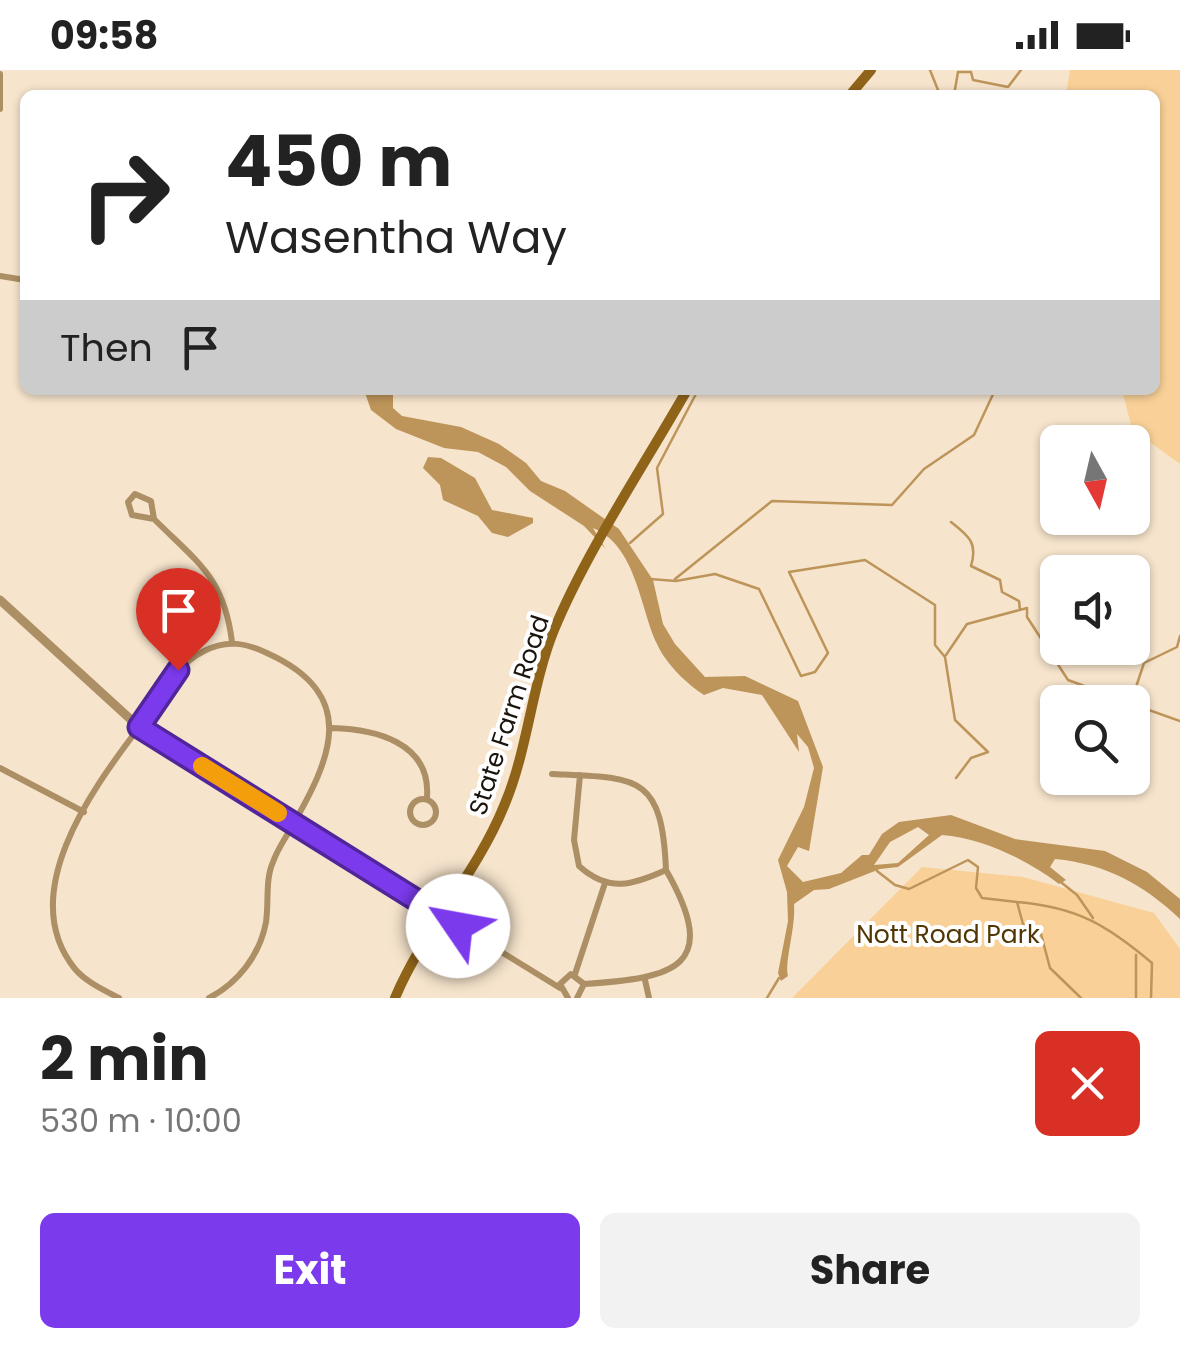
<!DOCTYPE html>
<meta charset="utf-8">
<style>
:root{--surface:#fff;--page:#f2f2f2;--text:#222;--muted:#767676;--accent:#7c3aed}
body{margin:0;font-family:Poppins,sans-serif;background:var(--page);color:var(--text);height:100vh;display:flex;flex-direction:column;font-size:38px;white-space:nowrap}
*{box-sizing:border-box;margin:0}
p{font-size:32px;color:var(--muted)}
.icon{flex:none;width:55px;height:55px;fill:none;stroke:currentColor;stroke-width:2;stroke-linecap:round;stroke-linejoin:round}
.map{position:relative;height:928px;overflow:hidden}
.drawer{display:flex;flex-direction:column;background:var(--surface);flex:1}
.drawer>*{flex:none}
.hud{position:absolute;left:20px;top:20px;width:1140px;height:305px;border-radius:15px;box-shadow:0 2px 8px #0004;background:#fff;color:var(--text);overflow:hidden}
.needle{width:65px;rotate:172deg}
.fabs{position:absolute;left:1040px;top:355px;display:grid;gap:20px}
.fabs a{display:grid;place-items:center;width:110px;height:110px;border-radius:15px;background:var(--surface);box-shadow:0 2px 8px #0004;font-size:50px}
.pin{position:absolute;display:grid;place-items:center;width:85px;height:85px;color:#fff;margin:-102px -42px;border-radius:50% 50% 50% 0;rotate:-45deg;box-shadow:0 0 10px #0007}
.pin .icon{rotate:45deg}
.me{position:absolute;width:110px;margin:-55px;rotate:303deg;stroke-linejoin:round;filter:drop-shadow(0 0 8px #0008)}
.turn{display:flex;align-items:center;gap:35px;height:210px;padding:0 40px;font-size:45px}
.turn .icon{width:130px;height:130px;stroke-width:2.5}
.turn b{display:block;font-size:70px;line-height:85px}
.then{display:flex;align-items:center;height:95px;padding:0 40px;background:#0003;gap:20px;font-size:38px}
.round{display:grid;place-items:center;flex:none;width:105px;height:105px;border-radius:15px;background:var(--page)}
.summary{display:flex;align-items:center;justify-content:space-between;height:170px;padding:0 40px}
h1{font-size:60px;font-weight:700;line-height:75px}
.button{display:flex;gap:20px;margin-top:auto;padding:20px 40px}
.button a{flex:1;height:115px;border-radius:15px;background:var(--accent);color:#fff;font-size:40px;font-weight:700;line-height:115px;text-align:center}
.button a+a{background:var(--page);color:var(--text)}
.status{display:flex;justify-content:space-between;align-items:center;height:70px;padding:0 50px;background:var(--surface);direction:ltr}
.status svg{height:28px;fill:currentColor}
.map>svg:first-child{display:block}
.green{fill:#f9d198}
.water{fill:#bd9459;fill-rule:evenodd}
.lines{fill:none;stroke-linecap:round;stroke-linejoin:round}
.stream{stroke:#bd9459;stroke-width:2.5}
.minor{stroke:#ad8f65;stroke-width:6}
.tertiary{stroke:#ad8f65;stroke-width:9}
.secondary{stroke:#8f6419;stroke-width:10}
.route-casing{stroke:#51269a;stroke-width:25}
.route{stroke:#7c3aed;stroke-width:18}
.slow{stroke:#f59e0b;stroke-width:18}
.labels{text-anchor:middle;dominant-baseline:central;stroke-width:8;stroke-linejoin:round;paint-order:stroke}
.street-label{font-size:25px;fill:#1a140c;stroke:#fff}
.park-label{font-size:25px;fill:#513603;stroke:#fff}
</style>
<div class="status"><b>09:58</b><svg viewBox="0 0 49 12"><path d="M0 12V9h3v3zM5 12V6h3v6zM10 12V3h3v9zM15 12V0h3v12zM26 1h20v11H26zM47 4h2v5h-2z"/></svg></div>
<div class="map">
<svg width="1180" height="928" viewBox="0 0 1180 928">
<rect width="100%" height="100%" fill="#f6e4cc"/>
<path class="green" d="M1070,0h110v394l-48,-35 -10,-39h33v-295h-89z
M922,797l101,10 131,36 26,36v49h-388z"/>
<path class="water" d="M364,320h29v18l9,8 59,11 38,17 27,19 15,18 24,10 54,38 34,51 10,44 12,20 30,33 40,-1 53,25 25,66 -14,84 -11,-4 -11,19 16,16 38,-9 21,-18h7l13,-21 17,-12 52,-7 64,24 90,12 42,21 33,27v20c-37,-35 -74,-55 -125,-60l-5,8 16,13 -7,4c-32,-24 -76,-46 -117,-49l-44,32 -18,2 -51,20 -15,1 -20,14c2,24 -10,58 -6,72l-7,5 -3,-8 10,-52 -1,-29 -9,-32 26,-53 10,-39 -6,-21 -11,-13 2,18 -37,-57 -39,-7 -19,7c-17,-11 -38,-31 -47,-51 -17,-36 -21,-99 -64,-116l12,20 -21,-22 -54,-35 -24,-24 -28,-15 -34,-4 -48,-19 -25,-19zM918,757l11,8 -31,28 -24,2 16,-23z
M428,387l13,1 34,20 17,32 41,8v5l-25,14 -16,-4 -14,-17 -35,-16 -3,-15 -17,-17z"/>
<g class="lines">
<path class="stream" d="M930,0l10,25
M954,25l4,-23h13l2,8 35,7 13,-17
M951,452c18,14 27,21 20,44l29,14 2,12 17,9 1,9
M630,473l33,-29 -6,-46 41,-78
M650,509l26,2 39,-7 44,15 42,87 14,-4 13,-19 -39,-81 76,-12 70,45v40l10,12 10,63 33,32 -17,6 -15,20
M675,509l97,-78 120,4 32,-36 50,-34 21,-45
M946,585l21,-31 60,-16v9l41,63 60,22
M1131,632l13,-39 33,-16 3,-11
M1132,634l48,17
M877,801l18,14 14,4 59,-29 10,7 -2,21 6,10 35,4 6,22 18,10 9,34 31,30
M1062,813l15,12 16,23
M1017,832c60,5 90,23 135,61l-1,35
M1136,885v43
M767,928l12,-20"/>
<path class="minor" d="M0,4v35
M0,206l25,4
M135,424l16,7 3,18 -22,-4 -4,-13z
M154,449c44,44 70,58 78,123
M332,658c42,1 99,14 95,69
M0,698l84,44
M552,704c86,4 110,0 114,96 -33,15 -57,23 -87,-4l-5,-26 6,-65
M410 742a13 13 0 1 1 26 0a13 13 0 1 1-26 0Z
M441,845l119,73
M575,904l30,-91
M645,910l4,18
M584,914c90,-6 138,-16 82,-114
M119,928c-15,-8 -33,-16 -44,-29 -60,-74 16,-178 62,-239 20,-27 36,-64 67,-79 23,-12 43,-8 65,3 91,42 62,105 22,174 -6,11 -14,22 -18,34 -8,18 -4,40 -7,60 -6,33 -28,61 -57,76
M568,928l-8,-14 11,-10 13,10 -7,14"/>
<path class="tertiary" d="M0,530l139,127 301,187"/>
<path class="secondary" d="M850,25l21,-25
M395,928c29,-69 81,-123 109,-192 24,-56 27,-119 50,-176 32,-78 91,-166 133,-240"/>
</g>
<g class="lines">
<g class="route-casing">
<path id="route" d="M178,600l-39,57 319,199"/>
</g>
<use href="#route" class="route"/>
<path class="slow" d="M202,696l76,47"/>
</g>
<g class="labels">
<g class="street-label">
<text transform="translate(509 645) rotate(-72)">State Farm Road</text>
</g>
<g class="park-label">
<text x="948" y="864">Nott Road Park</text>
</g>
</g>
</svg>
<div class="fabs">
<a><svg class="needle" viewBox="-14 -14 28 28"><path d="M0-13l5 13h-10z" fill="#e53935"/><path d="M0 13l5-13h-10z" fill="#767676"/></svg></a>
<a><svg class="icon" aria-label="sound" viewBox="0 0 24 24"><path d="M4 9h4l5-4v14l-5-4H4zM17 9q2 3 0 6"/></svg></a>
<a><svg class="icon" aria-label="search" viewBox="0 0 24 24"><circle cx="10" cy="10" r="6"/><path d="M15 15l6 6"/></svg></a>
</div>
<div class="pin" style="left:178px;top:600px;background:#d93025"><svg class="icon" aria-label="arrive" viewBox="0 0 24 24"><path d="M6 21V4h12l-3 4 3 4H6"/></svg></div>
<svg class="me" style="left:458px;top:856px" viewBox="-20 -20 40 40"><circle r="19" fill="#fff"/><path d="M0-13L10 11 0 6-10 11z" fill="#7c3aed"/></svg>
<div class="hud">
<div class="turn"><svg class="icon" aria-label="right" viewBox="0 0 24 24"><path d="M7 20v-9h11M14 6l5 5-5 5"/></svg><div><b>450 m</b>Wasentha Way</div></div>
<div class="then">Then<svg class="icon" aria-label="arrive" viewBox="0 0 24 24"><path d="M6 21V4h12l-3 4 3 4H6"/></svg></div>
</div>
</div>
<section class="drawer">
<div class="summary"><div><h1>2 min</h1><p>530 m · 10:00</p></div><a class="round" style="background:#d93025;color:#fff"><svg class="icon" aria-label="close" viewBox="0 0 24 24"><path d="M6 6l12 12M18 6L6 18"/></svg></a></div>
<div class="button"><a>Exit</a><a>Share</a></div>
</section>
